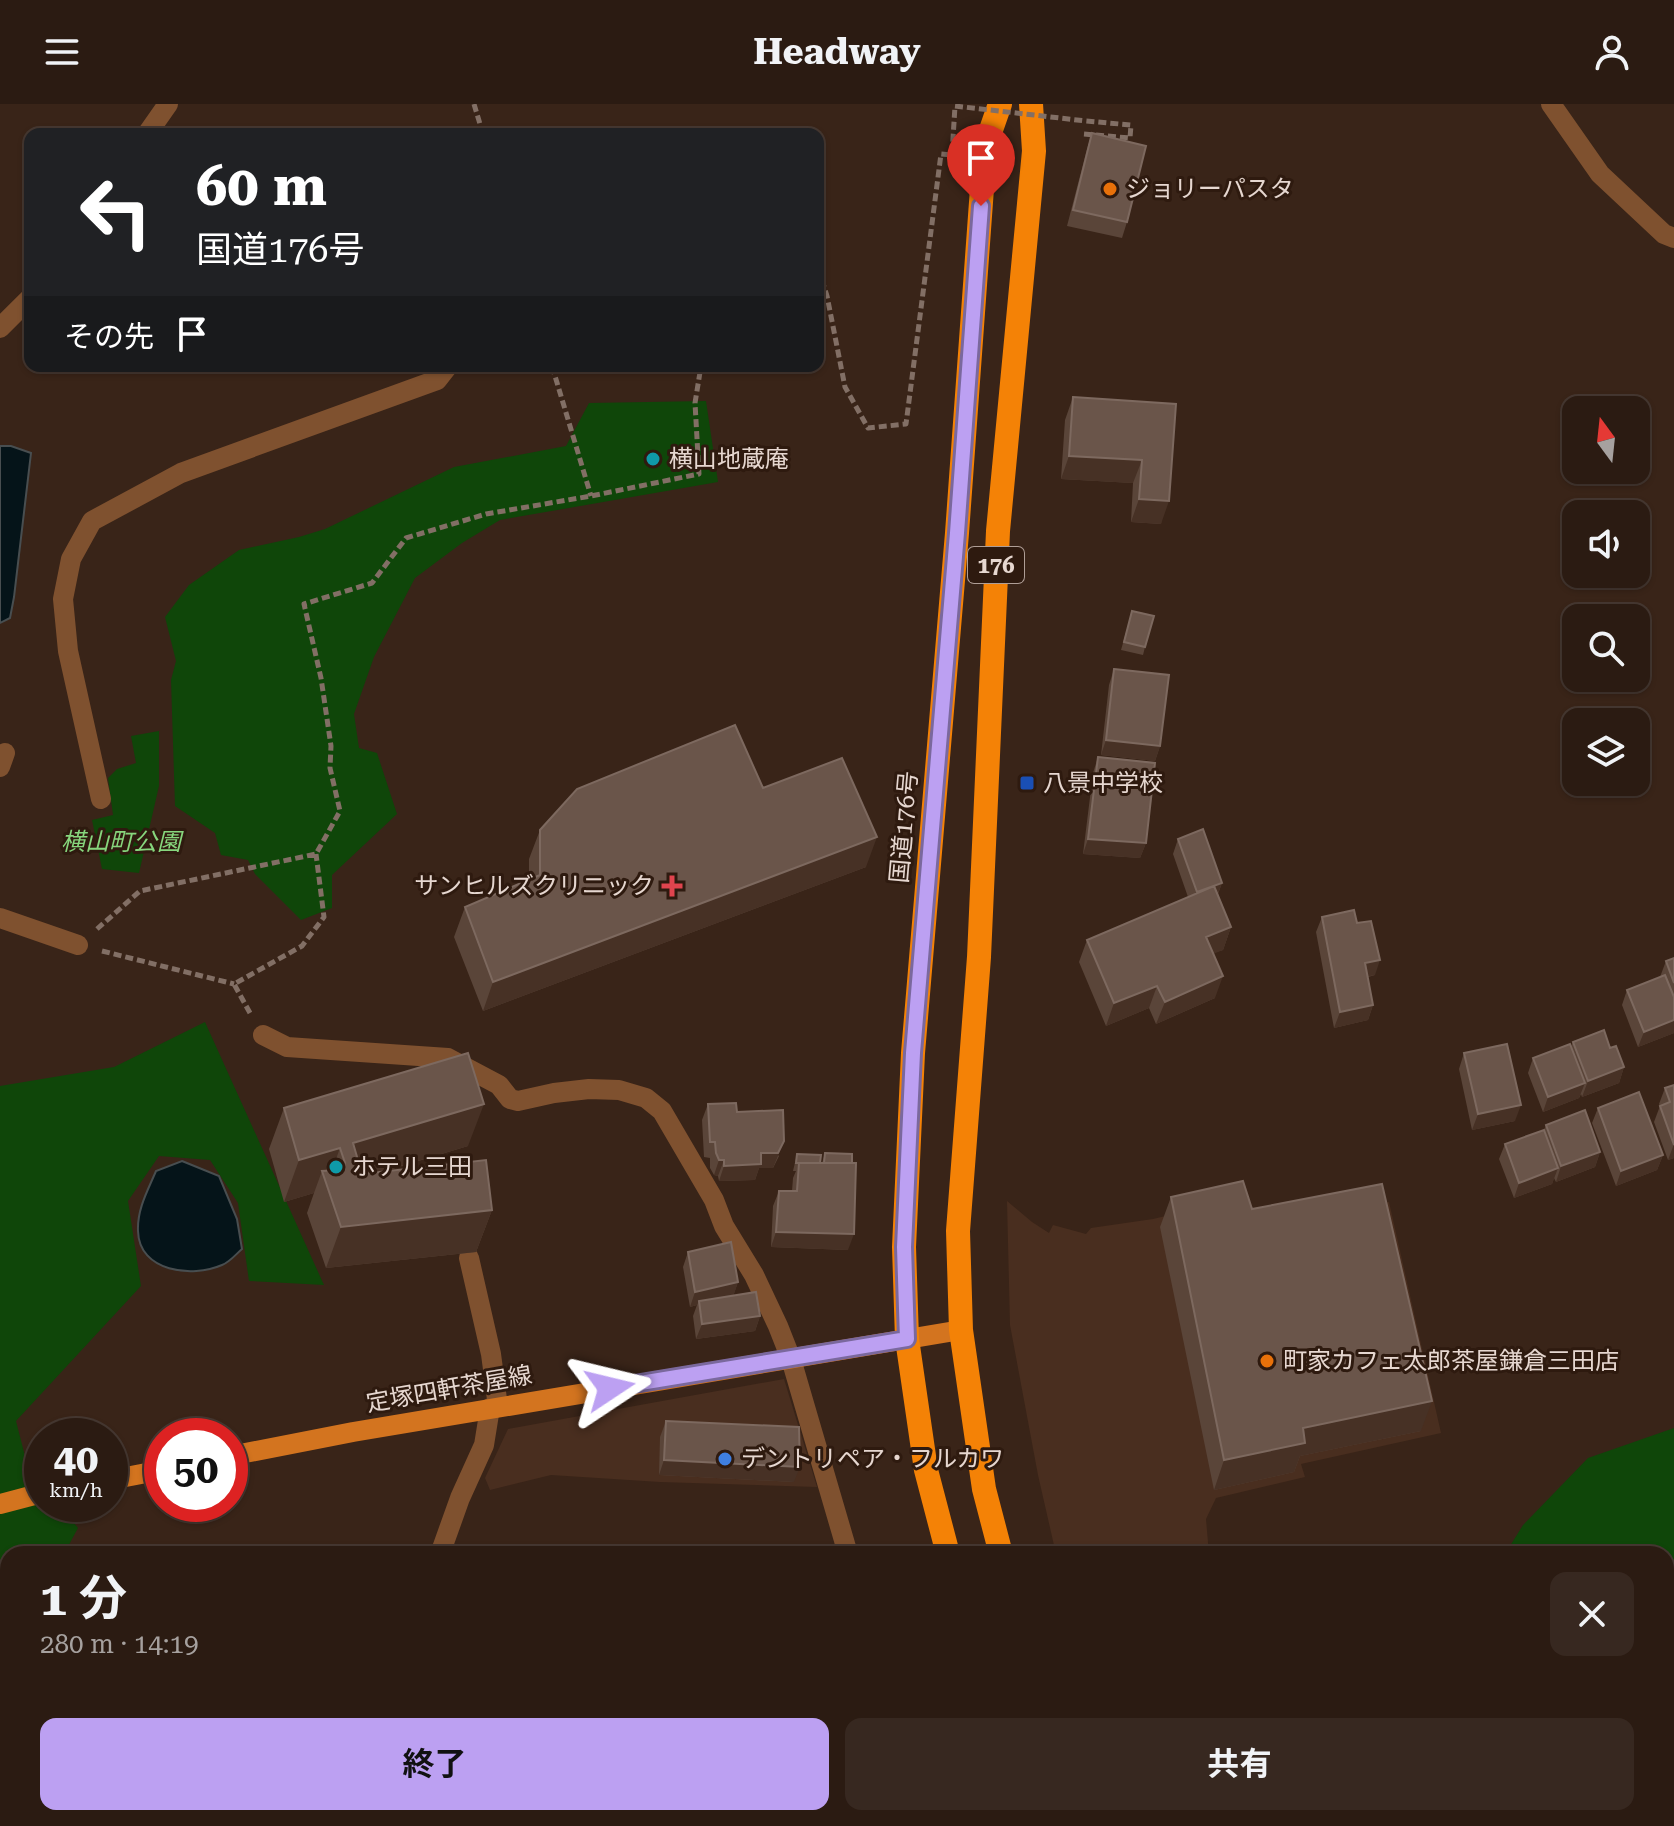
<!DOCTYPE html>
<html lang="ja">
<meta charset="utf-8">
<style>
:root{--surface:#2b1b12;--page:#372820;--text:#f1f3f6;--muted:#a6a19f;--line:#473932;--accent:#bca0f2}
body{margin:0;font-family:"Roboto Serif","Noto Sans JP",serif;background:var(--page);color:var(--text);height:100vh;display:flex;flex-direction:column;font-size:30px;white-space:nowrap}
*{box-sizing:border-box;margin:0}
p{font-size:26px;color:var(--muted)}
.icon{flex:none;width:44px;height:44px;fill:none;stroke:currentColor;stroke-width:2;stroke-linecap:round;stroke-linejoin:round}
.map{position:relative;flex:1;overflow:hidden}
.details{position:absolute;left:0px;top:1442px;width:1674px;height:280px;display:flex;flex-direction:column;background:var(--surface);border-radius:24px 24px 0 0;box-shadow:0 2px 6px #0004,0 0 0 2px var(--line)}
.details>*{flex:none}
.banner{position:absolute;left:24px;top:24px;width:800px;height:244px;border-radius:16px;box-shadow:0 2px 6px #0004,0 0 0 2px var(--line);background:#202124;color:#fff;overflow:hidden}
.needle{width:52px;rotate:345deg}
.buttons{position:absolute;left:1562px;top:292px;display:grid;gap:16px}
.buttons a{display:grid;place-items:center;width:88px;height:88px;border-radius:16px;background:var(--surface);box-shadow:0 2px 6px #0004,0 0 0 2px var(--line);font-size:40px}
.speed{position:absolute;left:24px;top:1314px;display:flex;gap:16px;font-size:40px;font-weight:700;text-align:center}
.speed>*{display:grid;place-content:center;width:104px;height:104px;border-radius:50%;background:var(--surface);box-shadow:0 2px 6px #0004,0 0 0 2px var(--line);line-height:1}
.speed small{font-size:20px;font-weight:400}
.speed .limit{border:12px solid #d22;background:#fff;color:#111}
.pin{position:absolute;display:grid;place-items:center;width:68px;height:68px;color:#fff;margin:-82px -34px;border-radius:50% 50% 50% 0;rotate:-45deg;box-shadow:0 0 8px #0007}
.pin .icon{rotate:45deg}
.me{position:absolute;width:88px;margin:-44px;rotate:80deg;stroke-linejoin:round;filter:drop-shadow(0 0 6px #0008)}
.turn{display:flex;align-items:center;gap:28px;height:168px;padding:0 40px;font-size:36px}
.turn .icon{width:104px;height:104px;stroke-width:2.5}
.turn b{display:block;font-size:56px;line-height:68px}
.then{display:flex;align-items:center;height:76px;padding:0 40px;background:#0003;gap:16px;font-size:30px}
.round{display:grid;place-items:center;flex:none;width:84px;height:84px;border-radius:16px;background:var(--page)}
.overview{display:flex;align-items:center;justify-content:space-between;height:136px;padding:0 40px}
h1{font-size:48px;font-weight:700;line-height:60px}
.cta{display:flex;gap:16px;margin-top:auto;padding:16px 40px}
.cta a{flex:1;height:92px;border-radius:16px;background:var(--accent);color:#111;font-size:32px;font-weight:700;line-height:92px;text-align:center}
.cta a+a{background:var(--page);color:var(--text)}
header{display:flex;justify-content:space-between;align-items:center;height:104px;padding:0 40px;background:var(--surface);font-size:36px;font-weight:700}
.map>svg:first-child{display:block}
.built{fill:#492e1f}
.green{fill:#0f4609}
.water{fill:#051419;stroke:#484e50;stroke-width:2}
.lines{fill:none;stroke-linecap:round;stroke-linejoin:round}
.path{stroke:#826f65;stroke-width:5;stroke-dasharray:8 4;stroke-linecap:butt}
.minor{stroke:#7f512f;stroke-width:20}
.major{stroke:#d3741f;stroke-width:20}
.highway{stroke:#f48206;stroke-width:24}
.path-bridge{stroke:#826f65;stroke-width:5;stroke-dasharray:8 4;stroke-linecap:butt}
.wall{fill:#5a4539}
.shaded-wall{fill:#473125}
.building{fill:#6a554a;stroke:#7d695f;stroke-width:2}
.route-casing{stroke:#7a689d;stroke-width:20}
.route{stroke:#bca0f2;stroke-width:14}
.food-dot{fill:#e8710a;stroke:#2e1a0f;stroke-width:3}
.culture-dot{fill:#0f9aa8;stroke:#2e1a0f;stroke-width:3}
.transit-dot{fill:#1a4fb4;stroke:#2e1a0f;stroke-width:3}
.health-dot{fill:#e0444e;stroke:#2e1a0f;stroke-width:3}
.shop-dot{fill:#3f7fe0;stroke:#2e1a0f;stroke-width:3}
.labels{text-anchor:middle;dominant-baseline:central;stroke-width:6;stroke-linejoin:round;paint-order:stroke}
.shield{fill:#2e1a0f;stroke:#af9e96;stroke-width:2}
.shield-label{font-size:22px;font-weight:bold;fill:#e6d7d0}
.poi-label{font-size:24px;fill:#e6d7d0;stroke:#2e1a0f;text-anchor:start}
.street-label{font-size:24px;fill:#e6d7d0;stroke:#2e1a0f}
.park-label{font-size:24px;font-style:italic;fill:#87d67d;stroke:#2e1a0f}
</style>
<header><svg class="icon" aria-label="menu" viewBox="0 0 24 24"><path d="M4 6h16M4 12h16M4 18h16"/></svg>Headway<svg class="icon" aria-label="person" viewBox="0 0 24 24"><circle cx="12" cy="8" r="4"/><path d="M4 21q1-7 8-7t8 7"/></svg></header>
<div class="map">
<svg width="1674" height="1722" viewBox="0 0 1674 1722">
<rect width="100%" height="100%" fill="#392418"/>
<path class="built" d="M1240,1094l8,34 141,-30 52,231 -140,31 4,13 -89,21 -10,21 3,35h-153l-18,-79 -28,-150 -3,-124 25,21 17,11 4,-8 33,9 5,-6 62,-9z
M784,1275l33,108 -157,-5 -109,-7 -61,15 -5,-12 23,-49z"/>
<path class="green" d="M706,297l12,81 -218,38 -38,23 -47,35 -41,79 -20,57 5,34 18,5 20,61 -65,61v33l-31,12 -46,-46 -7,-14 -27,-5 -6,-22 -40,-27 -4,-126 5,-19 -11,-44 24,-32 50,-35 60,-13 26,-8 129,-62 112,-21 23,-43z
M159,627v55l-20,87 -37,-4 -10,-49 21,-5 -5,-37 9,-9 19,-6 -5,-27z
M205,918l119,263 -75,-4 -11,-78 -28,-43 -51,-4 -31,45 13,85 -125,135 11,43 15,19v21h17l19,24 -14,26h-56v53l-8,3v-524l114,-19z
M1674,1324v398h-76l-12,-4 -70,4h-110l-1,-8h261v-264h-161l18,-29 65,-67z"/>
<path class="water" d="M0,342h11l20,7 -17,144 -4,21 -10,5z
M182,1057l37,15 18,43 5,30c-6,5 -12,13 -20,16 -30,13 -83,7 -84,-34 -1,-22 10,-41 18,-60z"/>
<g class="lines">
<path class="path" d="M474,0l9,30
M1084,30l46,4 1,-13 -45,-4
M818,164l9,28 18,91 23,41 38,-4 35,-270 11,1 3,-49
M552,262l39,130
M97,825l43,-38 176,-37 24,-43 -10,-43 1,-22 -10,-68 -17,-74 68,-21 34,-45 80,-24 105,-18 108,-22 -4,-71 6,-37
M102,847l132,33
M250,909l-16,-29 68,-38 22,-29 -8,-63"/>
<path class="minor" d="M1551,0l49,70 64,60 10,4
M147,30l21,-30
M0,224l30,-30
M0,663l5,-14
M101,695l-33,-148 -5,-52 8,-40 21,-38 89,-48 256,-93 11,-14
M0,814l78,27
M263,931l24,12 161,11 51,27 11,14 8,2 36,-8 35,-4 30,1 27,8 16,13 52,89 10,26 30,49 24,51 13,33 57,195
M469,1154l22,96 7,53
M440,1450l20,-56 24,-53 6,-37
M949,1714l2,8
M340,1722l3,-8"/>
<path class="major" d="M230,1352l123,-24 608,-102
M110,1376l52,-10
M0,1400l42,-11"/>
<path class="highway" d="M948,1450l-22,-84 -19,-131 -3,-92 9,-194 44,-520 28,-386 15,-43
M1001,1450l-17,-65 -23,-159 -3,-99 21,-274 19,-426 36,-380 -3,-47
M1063,1714l5,8
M1117,1714l5,8"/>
<path class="path-bridge" d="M955,2l131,15"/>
</g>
<path class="wall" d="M1092,29l35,89 -5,16 -55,-12 20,-77z
M1073,293l103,7 -15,120 -30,-2 2,-39 -72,-4 4,-59z
M1132,507l13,36 -2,8 -22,-5z
M1114,565l46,77 -5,15 -54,-6 8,-70z
M1098,653l48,86 -6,15 -57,-4 10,-81z
M763,684l103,79 -383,144 -29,-74 11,-30 64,-27v-21l11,-29z
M1178,735l44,44 -4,11 13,33 -8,23 -10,3 2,45 -59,26 -7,-16 -43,18 -27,-64 8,-22 101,-43 -15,-43z
M1322,813l35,6 18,52 -7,2 5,28 -5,15 -34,8 -18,-96z
M1674,854v75l-36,14 -16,-42 5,-15 33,-13 6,-16z
M1573,938l37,6 14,19 -5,16 -37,14 -1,-3 -2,4 -36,14 -15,-39 5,-15 38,-12z
M1464,949l51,68 -43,9 -13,-61z
M1674,981v73l-6,2 -14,-38 6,-16 -1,-2 6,-16z
M708,1000l29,8 42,44 -6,12h-14l-4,12 -36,1 -1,-5 -4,-1 -4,-7v-10l-6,-1 -2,-37z
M284,1004l184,38 -86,26 110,38 -16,42 -150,16 -19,-55 7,-20 -30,9 -15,-53z
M1598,1004l65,47 -6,15 -41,16 -24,-63z
M1546,1021l54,27 -5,15 -39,15 -2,-4 -2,6 -38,14 -15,-39 6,-15 39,-14z
M825,1049l23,97 -77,-3 2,-41 6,-15h13l1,-13 3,-7h-3l4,-17 25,9z
M1171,1093l81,12 169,222 -121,25 -6,16 -80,18 -54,-263z
M688,1148l50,30 -5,14 27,20 -5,15 -59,8 -3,-23 4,-11 -7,2 -7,-40z
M666,1317l128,61 -135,-7 1,-38z"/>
<path class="shaded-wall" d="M1069,352l73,4 -9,23 -72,-4z
M1139,395l30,2 -8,23 -30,-2z
M1106,636l54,6 -5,15 -54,-6z
M877,733l-11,30 -383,144 10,-29z
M1088,735l58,4 -6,15 -57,-4z
M1222,779l-6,15 -25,9 6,-15z
M1231,823l-8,23 -25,10 8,-23z
M1380,856l-5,15 -15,3 5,-15z
M1223,872l-8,22 -59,26 9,-22z
M1157,882l-8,22 -43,18 8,-23z
M1373,901l-5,15 -34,8 6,-16z
M1674,916v13l-36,14 6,-15z
M1624,963l-5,16 -37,14 6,-16z
M1585,979l-6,15 -36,14 5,-15z
M484,1000l-16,42 -131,39 16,-42z
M1521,1001l-6,16 -43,9 6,-16z
M784,1037l-11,27h-14l-4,12 -36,1 5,-15 37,-13z
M1674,1040v14l-6,2z
M340,1044l-13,36 -5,-13 -8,22 -30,9 15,-42z
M1600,1048l-5,15 -39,15 5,-16z
M1663,1051l-6,15 -41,16 5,-15z
M719,1056h5l-6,16 -4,-1z
M1558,1064l-6,16 -38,14 5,-15z
M492,1106l-16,42 -150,16 15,-41z
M776,1128l78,2 -6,16 -77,-3z
M738,1178l-5,15 -34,4 -2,4 -7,2 5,-15z
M760,1212l-5,15 -59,8 6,-15z
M1432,1297l-11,30 -121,25 -6,16 -80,18 10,-30 79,-32z
M664,1356l136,7 -6,15 -135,-7z"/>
<path class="building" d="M1092,29l54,13 -19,76 -54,-12z
M1073,293l103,7 -7,97 -30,-2 3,-39 -73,-4z
M1132,507l22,5 -9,31 -21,-5z
M1114,565l55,6 -9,71 -54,-6z
M735,621l28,63 79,-30 35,79 -384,145 -28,-75 75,-32v-45l37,-41z
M1098,653l57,6 -9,80 -58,-4z
M1203,725l19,54 -25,9 -19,-53z
M1214,782l17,41 -25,10 17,39 -58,26 -8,-16 -43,17 -27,-63z
M1354,806l3,13 14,-2 9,39 -15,3 8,42 -33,7 -18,-95z
M1674,854v25l-8,-22z
M1665,871l9,22v23l-30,12 -17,-42z
M1604,926l6,18 6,-2 8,21 -36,14 -15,-39z
M1507,940l14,61 -43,9 -14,-61z
M1570,940l15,39 -37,14 -15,-39z
M468,949l16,51 -131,39 9,31 124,-14 6,50 -151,17 -19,-56 19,-1 4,-7 -5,-15 -41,12 -15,-52z
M1674,981v60l-14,-39 10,-4 -5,-14z
M1639,988l24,63 -42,16 -23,-63z
M736,999l1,9 46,-2 1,31 -6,12h-17v11l-37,2v-6h-5l-3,-7 -1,-11h-5l-2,-38z
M1585,1006l15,42 -39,14 -15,-41z
M1544,1026l14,38 -39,15 -14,-39z
M825,1049l27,1v9h-28z
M797,1050l24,1 -1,8h-24z
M799,1059h57l-2,71 -78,-2 3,-41h18z
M1243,1077l9,28 130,-25 50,217 -129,27 2,15 -81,17 -53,-263z
M731,1138l7,40 -43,10 -7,-40z
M756,1188l4,24 -58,8 -3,-23z
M666,1317l133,6 1,40 -136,-7z"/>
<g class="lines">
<g class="route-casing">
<path id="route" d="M610,1284l297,-49 -3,-92 9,-194 44,-520 24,-327"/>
</g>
<use href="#route" class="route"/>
</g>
<g class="food-dot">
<circle cx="1110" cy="85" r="8"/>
<circle cx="1267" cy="1257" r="8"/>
</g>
<g class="culture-dot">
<circle cx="653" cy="355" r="8"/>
<circle cx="336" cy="1063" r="8"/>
</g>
<rect class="transit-dot" x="1019" y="671" width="16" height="16" rx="4"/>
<path class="health-dot" d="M668 770h8v8h8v8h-8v8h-8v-8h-8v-8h8z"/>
<circle class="shop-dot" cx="725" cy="1355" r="8"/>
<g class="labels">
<rect class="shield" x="968" y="443" width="56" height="36" rx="6"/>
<g class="shield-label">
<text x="996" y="461">176</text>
</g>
<g class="poi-label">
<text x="1126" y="85">ジョリーパスタ</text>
<text x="669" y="355">横山地蔵庵</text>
<text x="1043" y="679">八景中学校</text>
<text x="654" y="782" text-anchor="end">サンヒルズクリニック</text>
<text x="352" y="1063">ホテル三田</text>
<text x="1283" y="1257">町家カフェ太郎茶屋鎌倉三田店</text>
<text x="741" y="1355">デントリペア・フルカワ</text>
</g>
<g class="street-label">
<text transform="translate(904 723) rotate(-85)">国道176号</text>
<text transform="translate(449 1285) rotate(-10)">定塚四軒茶屋線</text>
</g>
<g class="park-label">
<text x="121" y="738">横山町公園</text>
</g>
</g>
</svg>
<div class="buttons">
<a><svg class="needle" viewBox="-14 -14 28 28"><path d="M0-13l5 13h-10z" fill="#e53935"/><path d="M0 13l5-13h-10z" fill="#a6a19f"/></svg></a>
<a><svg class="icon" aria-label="sound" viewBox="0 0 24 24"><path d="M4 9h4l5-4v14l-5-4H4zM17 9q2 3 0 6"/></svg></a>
<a><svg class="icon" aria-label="search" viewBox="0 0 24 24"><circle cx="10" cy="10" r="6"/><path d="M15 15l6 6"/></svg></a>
<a><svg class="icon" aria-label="layers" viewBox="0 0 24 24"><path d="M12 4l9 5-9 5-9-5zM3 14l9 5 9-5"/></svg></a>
</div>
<div class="speed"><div>40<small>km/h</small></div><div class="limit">50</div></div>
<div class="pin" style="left:981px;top:102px;background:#d93025"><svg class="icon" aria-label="arrive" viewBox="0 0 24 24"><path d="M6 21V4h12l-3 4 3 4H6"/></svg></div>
<svg class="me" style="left:610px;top:1284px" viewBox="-20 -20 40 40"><path d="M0-17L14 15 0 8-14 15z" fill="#bca0f2" stroke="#fff" stroke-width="4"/></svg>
<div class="banner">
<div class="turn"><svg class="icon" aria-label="left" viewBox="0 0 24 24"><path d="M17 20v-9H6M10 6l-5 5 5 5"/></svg><div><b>60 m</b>国道176号</div></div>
<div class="then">その先<svg class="icon" aria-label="arrive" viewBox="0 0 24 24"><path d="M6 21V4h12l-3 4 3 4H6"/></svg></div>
</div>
<section class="details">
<div class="overview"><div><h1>1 分</h1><p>280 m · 14:19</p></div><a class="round"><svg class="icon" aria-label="close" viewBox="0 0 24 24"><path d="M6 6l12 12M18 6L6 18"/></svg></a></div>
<div class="cta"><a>終了</a><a>共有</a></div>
</section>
</div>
